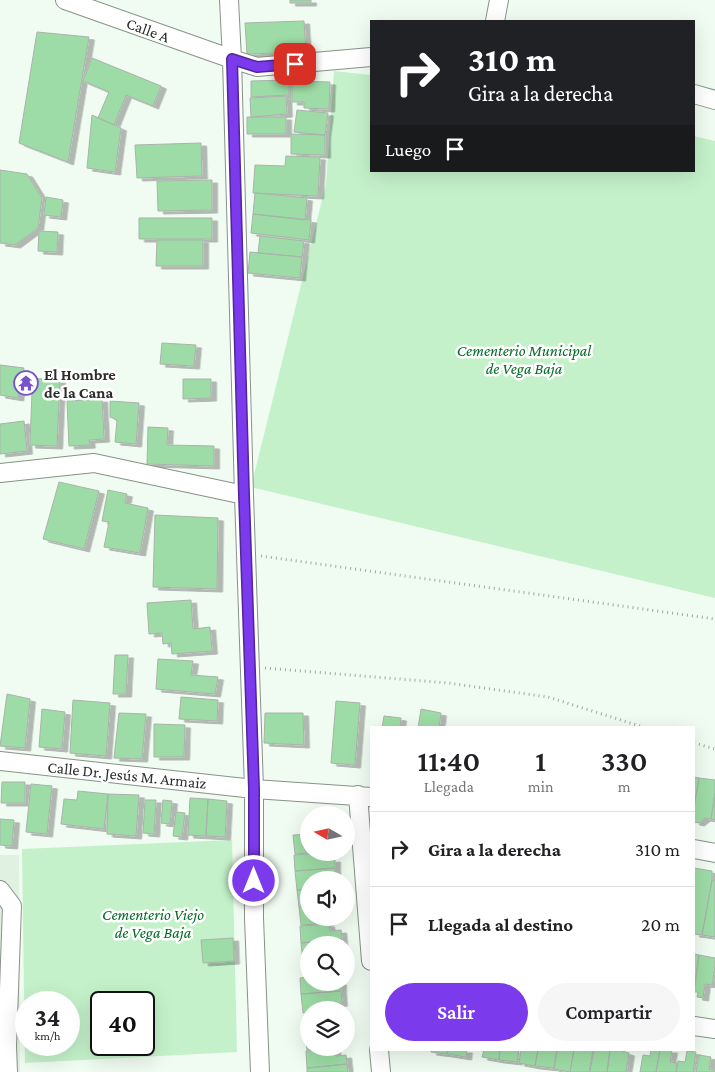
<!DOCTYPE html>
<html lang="es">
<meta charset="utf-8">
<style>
:root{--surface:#fff;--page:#f6f6f6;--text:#202124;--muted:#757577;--line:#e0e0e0;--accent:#7c3aed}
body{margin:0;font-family:"Crimson Pro",serif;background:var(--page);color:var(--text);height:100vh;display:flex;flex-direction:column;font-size:19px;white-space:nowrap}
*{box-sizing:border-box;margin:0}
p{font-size:16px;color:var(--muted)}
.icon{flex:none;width:28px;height:28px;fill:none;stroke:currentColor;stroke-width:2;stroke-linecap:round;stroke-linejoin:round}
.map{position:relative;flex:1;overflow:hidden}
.side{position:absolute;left:370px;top:726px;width:325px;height:325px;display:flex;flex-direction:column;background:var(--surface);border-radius:0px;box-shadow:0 5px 20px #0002}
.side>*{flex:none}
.top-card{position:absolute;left:370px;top:20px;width:325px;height:152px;border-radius:0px;box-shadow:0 5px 20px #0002;background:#202124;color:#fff;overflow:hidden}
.needle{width:32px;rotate:279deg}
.fabs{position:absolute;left:300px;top:806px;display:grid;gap:10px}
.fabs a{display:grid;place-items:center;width:55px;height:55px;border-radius:50%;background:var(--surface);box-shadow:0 5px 20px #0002;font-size:25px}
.speed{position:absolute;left:15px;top:991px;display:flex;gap:10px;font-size:25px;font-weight:700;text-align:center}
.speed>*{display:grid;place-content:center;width:65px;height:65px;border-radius:50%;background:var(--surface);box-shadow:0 5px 20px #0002;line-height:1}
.speed small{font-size:12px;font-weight:400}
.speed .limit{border:2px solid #111;border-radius:8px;background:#fff;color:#111}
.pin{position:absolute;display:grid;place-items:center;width:42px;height:42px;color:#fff;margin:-21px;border-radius:10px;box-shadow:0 2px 8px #0006}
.me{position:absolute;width:55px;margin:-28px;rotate:0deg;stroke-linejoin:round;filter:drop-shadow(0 0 4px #0008)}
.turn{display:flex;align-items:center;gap:18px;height:105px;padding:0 15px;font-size:22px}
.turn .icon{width:65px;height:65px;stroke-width:2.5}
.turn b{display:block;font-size:35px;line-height:42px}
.then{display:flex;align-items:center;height:48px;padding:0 15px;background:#0003;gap:10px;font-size:19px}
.eta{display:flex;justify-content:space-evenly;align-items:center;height:85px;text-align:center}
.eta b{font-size:30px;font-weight:600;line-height:35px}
.cta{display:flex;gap:10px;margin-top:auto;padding:10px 15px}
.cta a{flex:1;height:58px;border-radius:30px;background:var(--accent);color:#fff;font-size:20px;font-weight:600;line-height:58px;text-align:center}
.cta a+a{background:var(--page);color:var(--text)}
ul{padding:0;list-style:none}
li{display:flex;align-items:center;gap:15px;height:75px;padding:0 15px;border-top:1px solid var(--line)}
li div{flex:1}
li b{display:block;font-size:19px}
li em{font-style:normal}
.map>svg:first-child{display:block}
.built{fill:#e0f1e2}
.green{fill:#c4f1ca;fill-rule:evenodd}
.building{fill:#9ddca6;stroke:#a9b3aa;filter:url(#shadow)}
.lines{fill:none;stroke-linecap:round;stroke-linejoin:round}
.minor-casing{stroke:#889289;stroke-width:20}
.path{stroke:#a1a9a2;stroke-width:3;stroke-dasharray:1 4;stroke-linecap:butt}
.minor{stroke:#fff;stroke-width:18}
.route-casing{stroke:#51269a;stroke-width:12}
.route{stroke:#7c3aed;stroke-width:9}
.labels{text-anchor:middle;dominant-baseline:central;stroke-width:5;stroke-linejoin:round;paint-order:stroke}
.street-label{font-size:16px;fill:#2b2f2c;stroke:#fff}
.park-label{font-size:16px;font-style:italic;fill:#066a29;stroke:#fff}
.poi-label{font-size:16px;font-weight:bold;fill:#2b2f2c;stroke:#fff;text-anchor:start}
</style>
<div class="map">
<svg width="715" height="1072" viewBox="0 0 715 1072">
<defs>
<filter id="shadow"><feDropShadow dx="5.5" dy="3" stdDeviation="0" flood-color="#0004"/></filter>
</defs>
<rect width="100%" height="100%" fill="#f0fbf1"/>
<path class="built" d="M0,855h19l1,217h-20z"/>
<path class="green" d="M334,71l37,4v96h323v-35l21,5v457l-464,-111 75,-303z
M232,840l5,212 -212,11 -3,-214zM26,1002h43v43h-43zM101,1002h43v43h-43z"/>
<path class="building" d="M290,0h21v3h-21z
M304,21l2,31 -59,2 -2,-31z
M37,32l52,5 -21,125 -49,-19z
M92,58l69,28 -8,20 -27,-11 -12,30 -16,-7 11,-26 -26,-11z
M289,80v15l-38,2v-16z
M292,81l38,1 -1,27 -25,-1v-6h-12z
M286,96l1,18 -36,3 -1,-19z
M297,110l31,3 -3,22 -31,-3z
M92,115l29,13 -6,44 -28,-4z
M247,117h39v17h-39z
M291,134l34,1v20l-34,-1z
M201,143l1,33 -65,2 -2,-33z
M286,156l34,1 -2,39 -65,-3 2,-28 30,1z
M0,170l27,4 15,24 -4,30 -23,17 -15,-2z
M212,180v30l-54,1 -1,-30z
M255,193l52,5 -2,22 -52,-6z
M46,197l17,3 -2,17 -17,-2z
M253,214l58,6 -2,20 -58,-7z
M139,218h73v21h-73z
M39,231l19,1 -1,20 -19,-1z
M260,236l44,5 -2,16 -44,-4z
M157,240h46v26h-47z
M250,252l52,5 -2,21 -52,-5z
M162,343l34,2 -2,21 -34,-2z
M0,365l24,3 -6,30 -18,-3z
M28,378l32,2 -3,66 -27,-1 2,-54h-4z
M183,379h28v19l-28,1z
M102,399l2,40 -15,1 1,5 -21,1 -2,-45z
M110,401l29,2 -3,41 -21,-2 2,-22 -7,-3z
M24,421l3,30 -27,3v-30z
M148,427l20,1 -1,17 47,1v20l-67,-2z
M59,482l40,9 -15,58 -41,-10z
M108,490l19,4 -2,9 23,5 -8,45 -36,-6 5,-25 -7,-1z
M155,515l63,3 -1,71 -64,-2z
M191,600l2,29 17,-2 2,24 -40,3 -1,-11 -8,1 -1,-11 -13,1 -2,-31z
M115,655h13l-2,39h-13z
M158,659l35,2 -2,14 27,2 -3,17 -59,-5z
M7,694l23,5 -5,49 -25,-2z
M181,697l37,3 -1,21 -38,-2z
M73,700l37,3 -4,53 -36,-3z
M336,701l24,2 -5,62 -24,-2z
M42,709l23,3 -3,37 -23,-2z
M421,709l20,4 -2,15h-21z
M119,713l27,1 -4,45 -28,-1z
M265,713h38l1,32 -40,-2z
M384,716l17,2 -1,10h-18z
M154,724l31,1 -1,32h-30z
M694,777l5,1 -5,29z
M699,778l16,2v13l-4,26 -6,-1 -6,5 -5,-1v-15z
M2,782h23v21h-24z
M31,784l21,2 -5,48 -21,-2z
M78,791l30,3 -4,35 -43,-5 3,-25 13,1z
M715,793v27l-4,-1z
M108,794l31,1 -3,41 -29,-2z
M190,798l18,1 -2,37 -18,-1z
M208,799l19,2 -2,36 -19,-1z
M145,800h11l-2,34 -11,-1z
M163,800l9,1 -2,23 -9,-1z
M176,812l9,1 -3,24 -9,-1z
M0,819l14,1 -2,26 -12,-1z
M309,834v18h8l-22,2 -2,-19z
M323,853l1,7 11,-1v9l-40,3 -1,-16z
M335,868l1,12h-27v9l-12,1 -2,-19z
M694,868l18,3v9l-10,55 -8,-1z
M712,880l3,1v56l-13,-2z
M309,889v17l-10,1 -2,-17z
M309,906v12h18l1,5 -27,2 -2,-18z
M329,924l1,7 11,-1 1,9 -41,4 -1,-17z
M233,938l1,23 -31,2 -2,-23z
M342,939v6h-33v16h-6l-2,-18z
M694,954l5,1 -5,34z
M699,955l16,3v8l-3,19 -7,-1 -2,14 -6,-1 1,-5h-4z
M309,977v5h32v9l-40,3 -1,-16z
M341,991l1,12 -12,1v6h-21v3h-6l-2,-19z
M309,1014v17h-4l-1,-16z
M305,1031h4v17h25l-27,2z
M335,1049l1,7 10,-1 1,9 -40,4 -1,-17z
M431,1050h17l-1,4 -16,-2z
M448,1050h19l-1,7 -19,-3z
M484,1050h16l-1,10 -17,-3z
M500,1050h19l-2,12 -18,-2z
M521,1050h17l-3,16 -16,-3z
M538,1050h19l-3,18 -19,-2z
M557,1050h17l-4,22 -16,-3z
M574,1050h19l-4,22h-19z
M594,1050h16l-3,22h-17z
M610,1050h12v1l7,2 -3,19h-19z
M651,1050h9l-4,22h-16l3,-17 7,1z
M660,1050h12l-2,12 7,1 -1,9h-20z
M687,1051l9,1 -3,20h-17l2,-11 7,1z
M699,1055l12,2 -2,12 6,1v2h-19z
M347,1064l1,8h-41v-4z"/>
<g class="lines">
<g class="minor-casing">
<path id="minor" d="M65,0l167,59 25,8 114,-10
M229,0l3,59 12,436 10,294v129l6,154
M495,21l4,-21
M694,94l21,6
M0,473l94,-10 150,32
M0,761l254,28 117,8
M358,795l13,166
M694,849l21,4
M0,890l12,16 -5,140 1,26
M694,1026l21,3
M379,1050l2,22"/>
</g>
<path class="path" d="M261,556l454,63
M265,668l183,15 100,14 98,31
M694,743l21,6"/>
<use href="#minor" class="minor"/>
</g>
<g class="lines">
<g class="route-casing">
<path id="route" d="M254,881v-92l-10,-294 -12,-436 25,8 38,-3"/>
</g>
<use href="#route" class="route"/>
</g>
<defs>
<g id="temple-ring" transform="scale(1.25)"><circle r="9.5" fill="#fff" stroke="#7652cb" stroke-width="1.5"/><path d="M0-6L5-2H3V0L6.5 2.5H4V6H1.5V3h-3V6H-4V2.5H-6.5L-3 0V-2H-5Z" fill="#7652cb"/></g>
</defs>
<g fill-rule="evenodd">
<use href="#temple-ring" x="26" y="383"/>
</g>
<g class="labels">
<g class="street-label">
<text transform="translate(148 30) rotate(20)">Calle A</text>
<text transform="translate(127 775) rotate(6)">Calle Dr. Jesús M. Armaiz</text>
</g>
<g class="park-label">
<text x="524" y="350">Cementerio Municipal<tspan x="524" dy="18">de Vega Baja</tspan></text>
<text x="153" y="914">Cementerio Viejo<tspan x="153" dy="18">de Vega Baja</tspan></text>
</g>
<g class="poi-label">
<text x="44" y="374">El Hombre<tspan x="44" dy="18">de la Cana</tspan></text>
</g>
</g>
</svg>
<div class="fabs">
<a><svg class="needle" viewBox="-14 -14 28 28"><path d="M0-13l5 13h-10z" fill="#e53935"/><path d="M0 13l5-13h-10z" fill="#757577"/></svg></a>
<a><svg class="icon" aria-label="sound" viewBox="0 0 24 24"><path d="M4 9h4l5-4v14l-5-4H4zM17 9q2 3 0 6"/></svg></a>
<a><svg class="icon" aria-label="search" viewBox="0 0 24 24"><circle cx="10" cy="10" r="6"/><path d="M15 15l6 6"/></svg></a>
<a><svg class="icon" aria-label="layers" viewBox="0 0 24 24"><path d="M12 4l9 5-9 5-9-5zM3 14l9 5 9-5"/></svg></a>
</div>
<div class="speed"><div>34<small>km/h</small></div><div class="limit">40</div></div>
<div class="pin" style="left:295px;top:64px;background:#d93025"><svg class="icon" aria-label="arrive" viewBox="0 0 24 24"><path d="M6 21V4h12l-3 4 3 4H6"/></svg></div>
<svg class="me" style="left:254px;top:881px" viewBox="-20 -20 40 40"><circle r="17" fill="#7c3aed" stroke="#fff" stroke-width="3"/><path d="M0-11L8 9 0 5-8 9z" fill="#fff"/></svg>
<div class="top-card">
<div class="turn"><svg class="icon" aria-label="right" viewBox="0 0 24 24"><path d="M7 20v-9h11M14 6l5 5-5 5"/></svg><div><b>310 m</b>Gira a la derecha</div></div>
<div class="then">Luego<svg class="icon" aria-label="arrive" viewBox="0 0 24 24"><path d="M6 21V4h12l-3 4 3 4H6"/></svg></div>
</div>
<section class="side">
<div class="eta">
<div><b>11:40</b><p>Llegada</p></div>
<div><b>1</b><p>min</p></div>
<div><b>330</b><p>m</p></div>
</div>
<ul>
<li><svg class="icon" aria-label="right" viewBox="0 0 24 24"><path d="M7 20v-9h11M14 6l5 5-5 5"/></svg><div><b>Gira a la derecha</b></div><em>310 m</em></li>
<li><svg class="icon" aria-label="arrive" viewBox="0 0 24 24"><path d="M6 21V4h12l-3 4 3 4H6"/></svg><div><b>Llegada al destino</b></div><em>20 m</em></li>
</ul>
<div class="cta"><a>Salir</a><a>Compartir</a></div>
</section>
</div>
